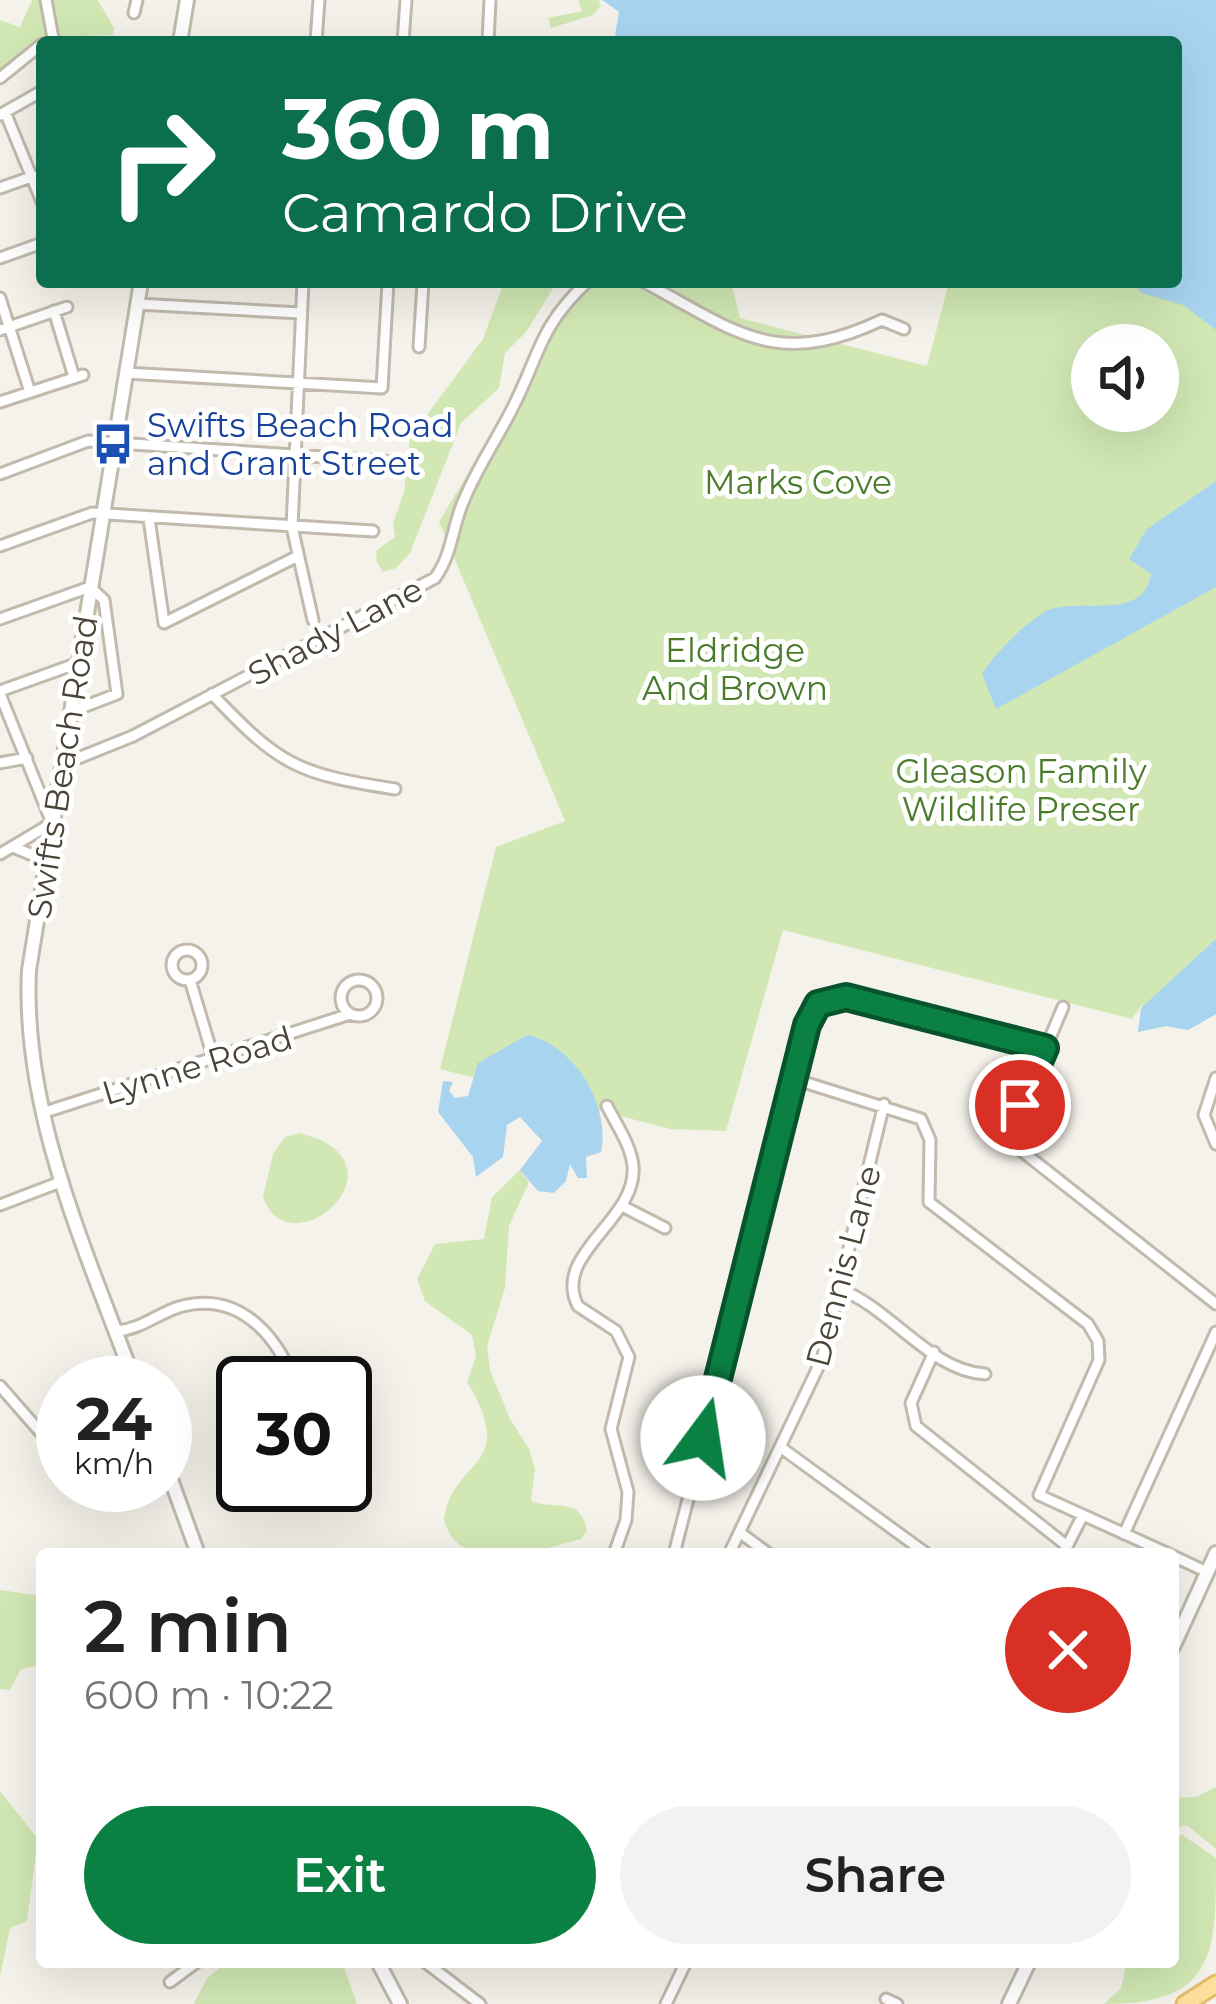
<!DOCTYPE html>
<meta charset="utf-8">
<style>
:root{--surface:#fff;--page:#f2f2f2;--text:#222;--muted:#767676;--accent:#0b8043}
body{margin:0;font-family:Montserrat,sans-serif;background:var(--page);color:var(--text);height:100vh;display:flex;flex-direction:column;font-size:45px;white-space:nowrap}
*{box-sizing:border-box;margin:0}
p{font-size:39px;color:var(--muted)}
.icon{flex:none;width:66px;height:66px;fill:none;stroke:currentColor;stroke-width:2;stroke-linecap:round;stroke-linejoin:round}
.map{position:relative;flex:1;overflow:hidden}
.panel{position:absolute;left:36px;top:1548px;width:1143px;height:420px;display:flex;flex-direction:column;background:var(--surface);border-radius:12px;box-shadow:0 12px 48px #0002}
.panel>*{flex:none}
.banner{position:absolute;left:36px;top:36px;width:1146px;height:252px;border-radius:12px;box-shadow:0 12px 48px #0002;background:#0b6e4f;color:#fff;overflow:hidden}
.fabs{position:absolute;left:1071px;top:324px;display:grid;gap:24px}
.fabs a{display:grid;place-items:center;width:108px;height:108px;border-radius:50%;background:var(--surface);box-shadow:0 12px 48px #0002;font-size:60px}
.speed{position:absolute;left:36px;top:1356px;display:flex;gap:24px;font-size:60px;font-weight:700;text-align:center}
.speed>*{display:grid;place-content:center;width:156px;height:156px;border-radius:50%;background:var(--surface);box-shadow:0 12px 48px #0002;line-height:1}
.speed small{font-size:30px;font-weight:400}
.speed .limit{border:6px solid #111;border-radius:18px;background:#fff;color:#111}
.pin{position:absolute;display:grid;place-items:center;width:102px;height:102px;color:#fff;margin:-51px;border:6px solid #fff;border-radius:50%;box-shadow:0 3px 12px #0007}
.me{position:absolute;width:132px;margin:-66px;rotate:14deg;stroke-linejoin:round;filter:drop-shadow(0 0 9px #0008)}
.turn{display:flex;align-items:center;gap:42px;height:252px;padding:0 48px;font-size:54px}
.turn .icon{width:156px;height:156px;stroke-width:2.5}
.turn b{display:block;font-size:84px;line-height:102px}
.round{display:grid;place-items:center;flex:none;width:126px;height:126px;border-radius:63px;background:var(--page)}
.summary{display:flex;align-items:center;justify-content:space-between;height:204px;padding:0 48px}
h1{font-size:72px;font-weight:600;line-height:90px}
.action{display:flex;gap:24px;margin-top:auto;padding:24px 48px}
.action a{flex:1;height:138px;border-radius:72px;background:var(--accent);color:#fff;font-size:48px;font-weight:600;line-height:138px;text-align:center}
.action a+a{background:var(--page);color:var(--text)}
.map>svg:first-child{display:block}
.green{fill:#d1e8b4;fill-rule:evenodd}
.water{fill:#a9d4f0}
.lines{fill:none;stroke-linecap:round;stroke-linejoin:round}
.minor-casing{stroke:#c1baad;stroke-width:15}
.tertiary-casing{stroke:#c1baad;stroke-width:18}
.primary-casing{stroke:#e3be6b;stroke-width:21}
.minor{stroke:#fff;stroke-width:9}
.tertiary{stroke:#fff;stroke-width:12}
.primary{stroke:#fde09c;stroke-width:15}
.route-casing{stroke:#07532c;stroke-width:30}
.route{stroke:#0b8043;stroke-width:21}
.labels{text-anchor:middle;dominant-baseline:central;stroke-width:10;stroke-linejoin:round;paint-order:stroke}
.transit-label{font-size:33px;fill:#164399;stroke:#fff;text-anchor:start}
.park-label{font-size:33px;fill:#4a7b2b;stroke:#fff}
.street-label{font-size:33px;fill:#494338;stroke:#fff}
</style>
<div class="map">
<svg width="1216" height="2004" viewBox="0 0 1216 2004">
<rect width="100%" height="100%" fill="#f5f2eb"/>
<path class="green" d="M32,0h66l16,28 -1,7 -75,3 -38,32v-50l20,7z
M578,0h21l2,6 -8,9 -42,13 -3,-10 34,-7z
M1216,125v889l-28,16 -22,-4 -28,6 5,-28 -11,15 -349,-89 -57,201 -56,-2 -230,-60 56,-222 69,-26 -126,-299 142,-240h150l9,36 187,48 22,-84h227zM1092,345h66v66h-66z
M504,282h53l-31,50 -21,21 -6,35 -38,35 -51,130 -14,15 -13,4 -7,-11 1,-11 18,-13 -2,-14 11,-31 6,-54 73,-99z
M300,1133c115,29 -10,140 -37,64l10,-43 12,-17z
M520,1170l9,12 -20,44 -4,62 -18,58 3,24 20,49 19,30 6,20 -4,32c24,10 50,-6 56,30l-6,8c-41,11 -123,39 -137,-20 8,-62 76,-49 23,-137l9,-26 -4,-21 -47,-34 -8,-22 18,-35 49,-5 8,-42z
M0,1590l42,6v68l-21,5 -11,21 -10,-1z
M1216,1787v62l-29,-24 -14,3v-30l23,-1z
M0,1791l38,48 -11,82 -17,7 -10,49z
M1181,1834l35,24c0,96 0,146 -112,146l17,-16 6,-26h46v-116z
M227,1962h115l15,42h-163l13,-26z"/>
<path class="water" d="M602,0h614v330l-33,-25 -42,-12 -6,-11h41v-240h-562l5,-30z
M1216,481v106l-220,122 -14,-35c14,-22 39,-47 61,-61 30,-19 100,12 108,-39l-22,-15 17,-29z
M1216,939v75l-28,16 -22,-4 -28,6 3,-24z
M527,1035c48,10 84,71 74,117l-15,5 1,21h-9l-8,-14 -4,17 -12,12 -16,-2 -18,-21 22,-29 -22,-24 -13,8 -4,32 -27,20 -3,-20 -35,-45 5,-31 10,1 -4,9 6,7 13,-2 10,-33z"/>
<g class="lines">
<g class="minor-casing">
<path id="minor" d="M46,0l7,38
M134,13l3,-13
M316,42l3,-42
M403,42l3,-42
M488,42l2,-42
M0,78l42,-34
M5,112l37,90
M0,115l42,-24
M0,188l34,-12
M0,258l42,-15
M303,282l-11,245 21,93
M644,282c93,50 132,88 238,38l22,9
M0,298l30,94
M137,304l164,9
M54,311l20,66
M0,330l67,-23
M419,347l4,-65
M126,373l256,15 6,-106
M0,402l83,-27
M0,474l88,-33 307,21
M149,519l15,104 134,-67
M0,546l92,-33 281,18
M0,619l90,-32 14,13 13,94 -47,18
M0,691l78,-28
M0,694l52,129 -52,31
M212,694c68,72 86,80 183,95
M0,763l27,-5
M61,765l72,-29 302,-158c18,-25 17,-52 29,-78 13,-32 33,-61 48,-91 28,-54 26,-81 75,-127
M13,847l34,14
M172 965a15 15 0 1 1 30 0a15 15 0 1 1-30 0Z
M341 998a18 18 0 1 1 36 0a18 18 0 1 1-36 0Z
M190,980l24,80
M1063,1007l-46,109 1,32 198,156
M1216,1078l-12,37 12,29
M794,1079l127,40 9,21 -1,62 159,122 10,17 1,19 -60,135 130,59
M607,1106c9,18 24,39 26,60 5,54 -82,88 -55,140l38,25 13,26 -18,72 17,63 -2,28 -12,34
M42,1113l308,-99
M0,1205l63,-24
M624,1207l41,21
M839,1289c51,18 91,82 146,85
M117,1331c24,-2 40,-17 62,-24 59,-17 97,27 116,76
M934,1352l-23,51 5,23 151,120
M0,1386l63,72
M345,1410l16,15 -3,15 -13,12
M783,1449l144,105
M742,1534l27,20
M1124,1534l92,-202
M674,1554l139,-544 16,-13h17l199,51
M729,1554l93,-195 62,-255
M1063,1554l20,-39
M1173,1556l34,16
M425,1962l55,42
M170,1982l27,-20
M886,1999l11,5
M666,2004l20,-42"/>
</g>
<g class="tertiary-casing">
<path id="tertiary" d="M180,42l7,-42
M135,1383c-49,-133 -113,-270 -106,-413l112,-688
M165,1463l33,91
M1173,1647l43,-94
M378,1962l22,42
M1009,2004l20,-42"/>
</g>
<g class="primary-casing">
<path id="primary" d="M1185,2004l31,-20"/>
</g>
<use href="#minor" class="minor"/>
<use href="#tertiary" class="tertiary"/>
<use href="#primary" class="primary"/>
</g>
<g class="lines">
<g class="route-casing">
<path id="route" d="M703,1438l104,-413 11,-21 28,-7 199,51 -25,57"/>
</g>
<use href="#route" class="route"/>
</g>
<defs>
<g id="bus-bare" transform="scale(3.24)"><path d="M-5-6H5V4H4V6H2V4H-2V6H-4V4H-5ZM-3.5-4V0h7V-4ZM-3.5 1.2v1.5H-2V1.2ZM2 1.2v1.5H3.5V1.2Z" fill="#1a4fb4" stroke="#fff" stroke-width="2.5" paint-order="stroke"/></g>
</defs>
<g fill-rule="evenodd">
<use href="#bus-bare" x="113" y="444"/>
</g>
<g class="labels">
<g class="transit-label">
<text x="147" y="425">Swifts Beach Road<tspan x="147" dy="38">and Grant Street</tspan></text>
</g>
<g class="park-label">
<text x="798" y="482">Marks Cove</text>
<text x="735" y="650">Eldridge<tspan x="735" dy="38">And Brown</tspan></text>
<text x="1021" y="771">Gleason Family<tspan x="1021" dy="38">Wildlife Preser</tspan></text>
</g>
<g class="street-label">
<text transform="translate(335 631) rotate(-28)">Shady Lane</text>
<text transform="translate(62 767) rotate(-81)">Swifts Beach Road</text>
<text transform="translate(197 1065) rotate(-17)">Lynne Road</text>
<text transform="translate(843 1266) rotate(-75)">Dennis Lane</text>
</g>
</g>
</svg>
<div class="fabs">
<a><svg class="icon" aria-label="sound" viewBox="0 0 24 24"><path d="M4 9h4l5-4v14l-5-4H4zM17 9q2 3 0 6"/></svg></a>
</div>
<div class="speed"><div>24<small>km/h</small></div><div class="limit">30</div></div>
<div class="pin" style="left:1020px;top:1105px;background:#d93025"><svg class="icon" aria-label="arrive" viewBox="0 0 24 24"><path d="M6 21V4h12l-3 4 3 4H6"/></svg></div>
<svg class="me" style="left:703px;top:1438px" viewBox="-20 -20 40 40"><circle r="19" fill="#fff"/><path d="M0-13L10 11 0 6-10 11z" fill="#0b8043"/></svg>
<div class="banner">
<div class="turn"><svg class="icon" aria-label="right" viewBox="0 0 24 24"><path d="M7 20v-9h11M14 6l5 5-5 5"/></svg><div><b>360 m</b>Camardo Drive</div></div>
</div>
<section class="panel">
<div class="summary"><div><h1>2 min</h1><p>600 m · 10:22</p></div><a class="round" style="background:#d93025;color:#fff"><svg class="icon" aria-label="close" viewBox="0 0 24 24"><path d="M6 6l12 12M18 6L6 18"/></svg></a></div>
<div class="action"><a>Exit</a><a>Share</a></div>
</section>
</div>
